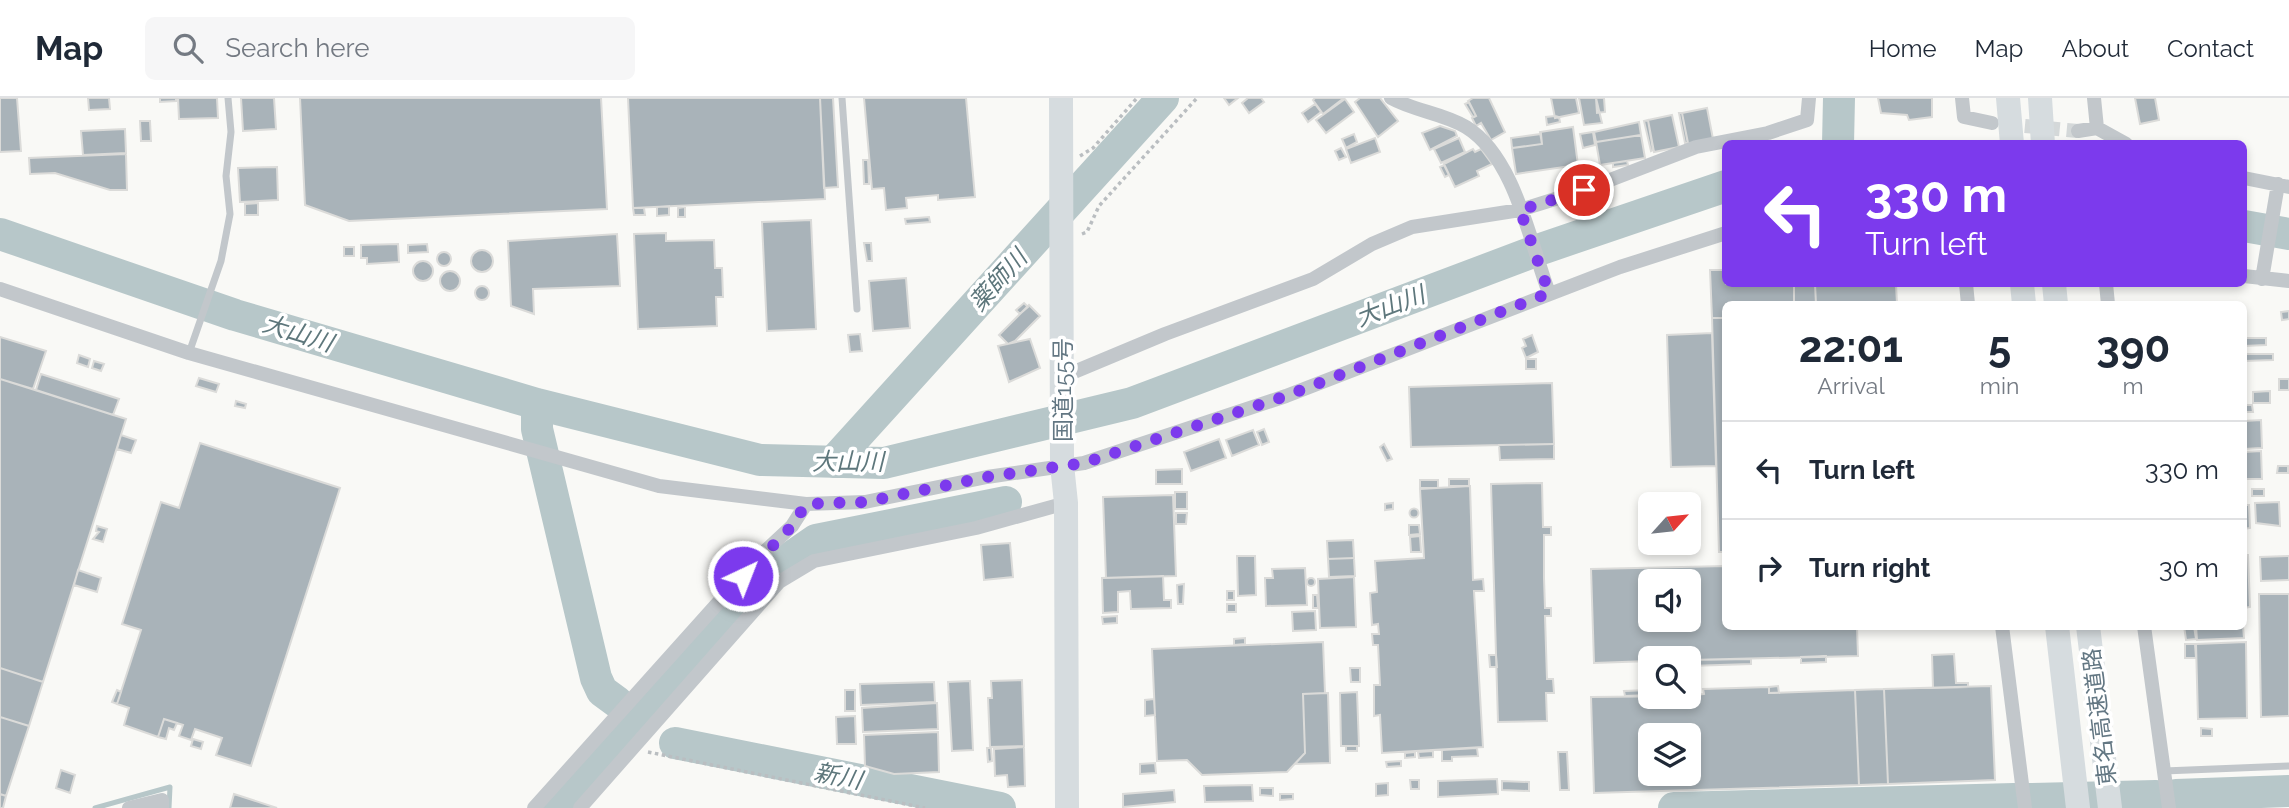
<!DOCTYPE html>
<meta charset="utf-8">
<style>
:root{--surface:#fff;--page:#f6f6f7;--text:#1f2937;--muted:#747a83;--line:#e0e1e3}
body{margin:0;font-family:Raleway,"Noto Sans JP",sans-serif;background:var(--page);color:var(--text);height:100vh;display:flex;flex-direction:column;font-size:26px;white-space:nowrap}
*{box-sizing:border-box;margin:0}
p{font-size:23px;color:var(--muted)}
.icon{flex:none;width:38px;height:38px;fill:none;stroke:currentColor;stroke-width:2;stroke-linecap:round;stroke-linejoin:round}
.map{position:relative;flex:1;overflow:hidden}
.panel{position:absolute;left:1722px;top:203px;width:525px;height:329px;display:flex;flex-direction:column;background:var(--surface);border-radius:10px;box-shadow:0 4px 10px #0003}
.panel>*{flex:none}
.top-card{position:absolute;left:1722px;top:42px;width:525px;height:147px;border-radius:10px;box-shadow:0 4px 10px #0003;background:#7c3aed;color:#fff;overflow:hidden}
.needle{width:46px;rotate:63deg}
.tools{position:absolute;left:1638px;top:394px;display:grid;gap:14px}
.tools a{display:grid;place-items:center;width:63px;height:63px;border-radius:10px;background:var(--surface);box-shadow:0 4px 10px #0003;font-size:35px}
.pin{position:absolute;display:grid;place-items:center;width:60px;height:60px;color:#fff;margin:-30px;border:4px solid #fff;border-radius:50%;box-shadow:0 2px 7px #0007}
.me{position:absolute;width:77px;margin:-38px;rotate:43deg;stroke-linejoin:round;filter:drop-shadow(0 0 5px #0008)}
.turn{display:flex;align-items:center;gap:24px;height:147px;padding:0 28px;font-size:32px}
.turn .icon{width:91px;height:91px;stroke-width:2.5}
.turn b{display:block;font-size:49px;line-height:60px}
.eta{display:flex;justify-content:space-evenly;align-items:center;height:119px;text-align:center}
.eta b{font-size:42px;font-weight:700;line-height:49px}
ul{padding:0;list-style:none}
li{display:flex;align-items:center;gap:21px;height:98px;padding:0 28px;border-top:2px solid var(--line)}
li div{flex:1}
li b{display:block;font-size:26px}
li em{font-style:normal}
header{display:flex;align-items:center;gap:42px;box-sizing:border-box;height:98px;padding:0 35px;background:var(--surface);border-bottom:2px solid var(--line)}
header strong{font-size:33px}
nav{display:flex;gap:38px;margin-inline-start:auto;font-size:24px}
.search{width:490px;height:63px;background:var(--page);display:flex;align-items:center;gap:18px;box-sizing:border-box;padding:0 24px;border-radius:10px;color:var(--muted);font-size:26px}
.map>svg:first-child{display:block}
.lines{fill:none;stroke-linecap:round;stroke-linejoin:round}
.stream{stroke:#b7c7c9;stroke-width:5}
.river{stroke:#b7c7c9;stroke-width:32}
.building{fill:#a9b3b9;stroke:#dbdbd9;stroke-width:2;fill-rule:evenodd}
.street-tunnel{stroke:#d4d8d9;stroke-width:14;stroke-dasharray:14 7;stroke-linecap:butt}
.path{stroke:#babec1;stroke-width:3.5;stroke-dasharray:3.5 3.5;stroke-linecap:butt}
.lane{stroke:#c2c7cb;stroke-width:7}
.street{stroke:#c2c7cb;stroke-width:14}
.highway{stroke:#d6dcdf;stroke-width:24}
.route{stroke:#7c3aed;stroke-width:12;stroke-dasharray:0 21.6}
.labels{text-anchor:middle;dominant-baseline:central;stroke-width:7;stroke-linejoin:round;paint-order:stroke}
.street-label{font-size:23px;fill:#637783;stroke:#fff}
.water-label{font-size:24px;font-style:italic;fill:#5e777c;stroke:#fff}
</style>
<header>
<strong>Map</strong>
<div class="search"><svg class="icon" aria-label="search" viewBox="0 0 24 24"><circle cx="10" cy="10" r="6"/><path d="M15 15l6 6"/></svg>Search here</div>
<nav><a>Home</a><a>Map</a><a>About</a><a>Contact</a></nav>
</header>
<div class="map">
<svg width="2289" height="710" viewBox="0 0 2289 710">
<rect width="100%" height="100%" fill="#f9f9f6"/>
<g class="lines">
<path class="stream" d="M95,710l75,-21 -1,21"/>
<path class="river" d="M1838,46l1,-46
M2244,128l45,8
M0,136l235,81 302,89 223,56 124,3 248,-60 409,-154 185,-63
M537,306v25l59,249 6,13 15,11
M833,364l330,-364
M675,645l325,65
M2176,697l113,-4
M2030,701l126,-3
M559,710l215,-239 42,-29 190,-38
M1674,710l340,-9"/>
</g>
<path class="building" d="M0,0h17l4,53 -21,1z
M88,0h21l1,11 -21,1z
M160,0h16v3l-16,1z
M178,0h39l1,20 -39,1z
M241,0h33l2,31 -33,2z
M300,0h301l6,111 -258,12 -44,-16z
M628,0h192l5,101 -192,9z
M820,0h13l5,89 -14,1z
M864,0h102l9,99 -37,3v-5l-32,3 1,10 -21,2 -2,-22 -12,1z
M1224,0h14l-9,7z
M1248,0h13l3,4 -15,11 -7,-10z
M1315,0h29l-21,16 -10,-14z
M1360,0h20l18,23 -20,16 -23,-35z
M1473,0h16l16,34 -14,8 -10,-17 -5,3 -4,-8 4,-2 -8,-15z
M1551,0h25l3,15 -24,5z
M1579,0h17l6,25 -18,2z
M1596,0h8l1,14 -8,1z
M1878,0h54v19l-23,3 -2,-5 -26,-2z
M2135,0h20l4,22 -19,4z
M1345,1l9,13 -28,21 -10,-13z
M1469,4l7,14 -3,1 -8,-13z
M1315,6l6,8 -13,10 -6,-9z
M1707,10l6,31 -25,5 -6,-31z
M1679,15h3l6,30h-3z
M1672,17l7,32 -25,5 -6,-32z
M1555,18l4,1 1,5 -13,3 -1,-8z
M1648,22l5,30 -2,1 -7,-30z
M140,23h10l1,20h-10z
M1639,24l2,13 -45,7 -2,-10z
M1440,28l15,5 2,5 -27,14 -8,-17z
M1573,29l5,38 -62,9 -4,-26 30,-4 -2,-12z
M125,31l1,24 -43,2 -2,-24z
M1593,34l2,13 -12,3 -3,-14z
M1354,36l3,8 -11,6 -4,-9z
M1541,36l1,10 -30,4 -1,-10z
M1641,37l4,23 -45,7 -4,-23z
M1375,40l5,14 -29,11 -5,-14z
M1459,40l6,14 -24,11 -7,-14z
M1341,50l5,9 -7,3 -4,-9z
M1473,51l2,3 6,-3 11,15 -15,7 2,5 -24,11 -11,-23z
M126,56l1,36h-17l-55,-17 -25,1 -1,-16z
M863,62h5l1,24h-5z
M1627,63l1,4 -15,2v-4z
M1444,67l5,10 -4,2 -5,-10z
M277,69l1,33 -38,2 -2,-34z
M258,105v12h-13v-11z
M669,108v9l-12,1v-9z
M685,109v10h-7v-9z
M633,110h11l1,7h-11z
M929,119l1,5 -24,2 -1,-5z
M811,122l5,109 -49,2 -5,-109z
M666,135v8l48,-1 1,28h7l1,29h-7l1,29 -79,3 -4,-95z
M617,136l3,52 -87,3 1,25 -23,-8 -3,-65z
M864,145h7l1,18h-5z
M398,146l1,18 -32,2v-6h-6v-13z
M427,146l1,8 -20,1v-8z
M344,149h10v9h-10z
M471 163a11 11 0 1 1 22 0a11 11 0 1 1-22 0Z
M437 161a7 7 0 1 1 14 0a7 7 0 1 1-14 0Z
M413 173a10 10 0 1 1 20 0a10 10 0 1 1-20 0Z
M1710,172h16v14h68v20h-68v14h-14z
M440 183a10 10 0 1 1 20 0a10 10 0 1 1-20 0Z
M906,180l4,50 -37,3 -4,-50z
M1794,186h21l1,20h-22z
M1815,186h81l1,20h-81z
M475 195a7 7 0 1 1 14 0a7 7 0 1 1-14 0Z
M1024,205l4,4 -8,7 -4,-4z
M1029,207l11,11 -25,25 -7,3 -9,-9z
M2289,213v8l-7,1 -1,-8z
M1712,220h14v234h-7z
M1712,235l4,133 -45,1 -4,-132z
M860,236l2,17 -12,1 -2,-17z
M1532,237l6,17 -12,6 -4,-10 4,-2 -3,-7z
M0,239l46,14 -13,38 -33,-10z
M2244,240h22v7l-22,1z
M1030,241l10,29 -31,14 -11,-36z
M2244,256h29v6l-29,1z
M79,257l11,4 -2,8 -11,-4z
M1526,261h10v10h-10z
M94,263l10,3 -3,7 -9,-3z
M41,276l78,25 -6,16 -77,-25z
M199,280l20,6 -3,8 -20,-6z
M0,281l126,40 -83,263 -43,-14z
M2279,281h10v11h-10z
M1552,285l2,61 -143,3 -2,-60z
M2270,293v12h-17v-11z
M236,303l10,3 -1,4 -10,-2z
M2246,307h6l1,7h-7z
M2261,322l1,28 -18,1v-28z
M1264,331l5,13 -7,3 -5,-13z
M1253,332l6,15 -27,11 -6,-16z
M121,337l15,5 -5,13 -14,-4z
M1219,341l7,19 -35,13 -7,-19z
M200,345l140,45 -89,278 -35,-11 6,-17 -27,-9 -4,11 -12,-4 4,-11 -19,-6 -6,18 -34,-12 5,-17 -12,-4 24,-74 -19,-6 39,-122 18,6z
M1384,346l8,15 -5,2 -7,-14z
M1554,346v15l-54,1 -1,-15z
M2261,353l1,28h-18v-27z
M2278,368h10v7h-11z
M1182,371v15h-26v-14z
M1449,381h20v7h-20z
M1420,382h18v8h-18z
M1542,385l1,44h8v8h-7v43l1,30h6v8h-6l2,63h6l1,14h-8l1,28 -49,1 -7,-238z
M1470,388l3,94 10,-1 1,12h-10l9,156 -101,6 -2,-38 -6,1v-31h6l-2,-40h-5l-1,-11h7l-1,-10 -6,1 -2,-32 7,-1 -2,-31 49,-3 -4,-69z
M2252,391h12v7h-12z
M1175,394h12v17h-12z
M1173,397l3,81 -70,2 -3,-81z
M2279,404l1,24 -24,-3 -1,-20z
M1393,405v6l-8,1v-6z
M2244,407h5l1,23 -6,1z
M1409.5 415a4.5 4.5 0 1 1 9 0a4.5 4.5 0 1 1-9 0Z
M1176,415h11l-1,11h-10z
M1409,427h10l1,9 -11,1z
M97,428l10,3 -4,13 -10,-3 6,-7 -3,-1z
M1420,438l1,16h-10l-1,-15z
M1353,442l1,18 -26,1 -1,-18z
M1010,445l3,34 -29,3 -3,-35z
M2244,457h4l2,52 -6,1z
M1237,458h18l1,39 -18,1z
M2289,458v24l-28,1 -1,-24z
M1354,460l1,18 -26,1 -1,-18z
M1726,468v60h131l1,30 -169,4 -39,-2v3l-56,2 -3,-94zM1650,483h39v39h-39z
M1305,470l2,37 -41,1 -1,-28h8l-1,-9z
M78,472l23,8 -4,14 -23,-7z
M1163,478l1,24h7v8l-40,1 -1,-18 -12,1v20l-15,1 -1,-35z
M1354,479l2,50 -36,1 -2,-49z
M1307 484a4 4 0 1 1 8 0a4 4 0 1 1-8 0Z
M1184,486l-1,20h-5l-1,-19z
M1227,493h7v9h-7z
M2259,496h30v122l-28,1z
M1313,497h4l1,13h-5z
M1227,506h9v8h-9z
M1315,513l1,19 -23,1 -1,-19z
M1117,518v7l-14,1 -1,-7z
M2184,528h10l2,13 -10,1z
M2196,528h47l1,12 -47,2z
M1245,540v6l-11,1v-6z
M1323,544l2,51 -22,1 2,59 -18,19 -85,3 -15,-15 -30,1 -5,-112z
M2246,544l1,76 -49,1 -2,-75z
M2185,546h10l1,14h-11z
M1954,556l2,29h12v4l-35,1 -1,-33z
M1489,557h7l1,12h-7z
M1826,558v6l-25,1v-6z
M1751,561v5l-62,2v-6z
M0,570l43,14 -14,44 -29,-9z
M1350,570h10v14h-9z
M1022,582l2,66 -34,1 -2,-49h4l-1,-17z
M970,583l3,69 -21,1 -4,-69z
M934,584l1,20 -74,3 -1,-21z
M1778,588l1,7h-10v-6z
M1991,588l4,94 -107,4 -4,-95z
M1769,589v6l86,-3 4,95 -265,8 -3,-96 98,-1 15,-2 -1,-5zM1650,637h39v39h-39z
M1884,591l4,95 -29,1 -4,-95z
M117,592l4,2 -4,12 -5,-2z
M845,592h10v21h-10z
M1650,592v5l-25,1 -1,-5z
M1357,594l2,54h-18l-1,-53z
M1328,595l2,70 -35,1 10,-11 -2,-59z
M1154,601l1,16 -10,1v-16z
M937,605l1,26 -75,3 -1,-24z
M855,618l1,28h-19l-1,-27z
M0,619l29,9 -23,70 -6,-2z
M164,621l13,4 -3,7 -5,-2 -3,11 -8,-2z
M2201,630l11,1v7h-11z
M938,634l1,40 -45,2 -29,-8 -1,-31z
M193,641l10,3 -2,7 -10,-3z
M1346,648h11v5h-11z
M1024,649l1,39 -17,1 -1,-12 -12,1 -1,-27z
M987,650h4l1,13 -4,1z
M1477,650l1,8 -26,1v4h-10v-11z
M1433,653v6l-14,1 -1,-6z
M1415,654v5l-10,1v-5z
M1558,654h9l2,38h-9z
M1401,663v5l-14,1 -1,-5z
M1155,665l1,10 -16,1v-10z
M61,672l14,5 -5,18 -14,-5z
M1497,681l1,15 -60,3v-16z
M1410,682h9v9h-8z
M1502,683l27,1v9l-27,-1z
M1388,685v12l-12,1v-12z
M1252,687l1,16 -48,1 -1,-16z
M1260,690h13v8l-13,-1z
M1174,692l1,12 -52,5v-13z
M0,696l6,2 -3,12h-3z
M234,696l43,14h-47z
M1280,696h13v5l-13,1z"/>
<g class="lines">
<path class="street-tunnel" d="M2004,26l74,7"/>
<path class="path" d="M1080,58l13,-8 44,-50
M1082,136l5,-2 12,-26 98,-108
M648,654l277,56"/>
<path class="lane" d="M842,0l15,211
M189,255l32,-92 9,-47 -4,-38 5,-44 -3,-34
M2164,673l125,-5"/>
<path class="street" d="M1391,0c23,13 52,15 75,29 49,30 64,116 83,166
M1962,0l2,19 28,6
M2094,0l3,30
M2078,33l19,-3 29,16
M2244,80l45,9
M2244,178l45,5
M2262,181l16,-95
M1966,186l2,20
M2106,186l2,20
M0,191l189,64 470,133 147,18
M1062,279l103,-43 148,-55 59,-35 40,-17 108,-17 64,-20 112,-43 72,-14 39,-13 2,-22
M2002,528l23,182
M2144,528l25,182
M129,710l33,-8v8
M534,710l227,-253 31,-29 14,-22 59,-2 122,-25 97,-14 202,-67 334,-129 106,-34
M580,710l199,-226 35,-21 162,-33 90,-25"/>
<path class="highway" d="M1061,0l1,367 4,38 1,305
M2008,0l4,46
M2040,0l3,46
M2022,186l2,20
M2054,186l2,20
M2057,528l21,182
M2088,528l22,182"/>
</g>
<g class="lines">
<path class="route" d="M743,478l49,-50 14,-22 59,-2 122,-25 97,-14 202,-67 263,-103 -29,-83 64,-20"/>
</g>
<g class="labels">
<g class="street-label">
<text transform="translate(1062 292) rotate(-90)">国道155号</text>
<text transform="translate(2099 619) rotate(-97)">東名高速道路</text>
</g>
<g class="water-label">
<text transform="translate(998 182) rotate(-48)">薬師川</text>
<text transform="translate(1390 208) rotate(-21)">大山川</text>
<text transform="translate(298 235) rotate(17)">大山川</text>
<text x="848" y="363">大山川</text>
<text transform="translate(838 678) rotate(11)">新川</text>
</g>
</g>
</svg>
<div class="tools">
<a><svg class="needle" viewBox="-14 -14 28 28"><path d="M0-13l5 13h-10z" fill="#e53935"/><path d="M0 13l5-13h-10z" fill="#747a83"/></svg></a>
<a><svg class="icon" aria-label="sound" viewBox="0 0 24 24"><path d="M4 9h4l5-4v14l-5-4H4zM17 9q2 3 0 6"/></svg></a>
<a><svg class="icon" aria-label="search" viewBox="0 0 24 24"><circle cx="10" cy="10" r="6"/><path d="M15 15l6 6"/></svg></a>
<a><svg class="icon" aria-label="layers" viewBox="0 0 24 24"><path d="M12 4l9 5-9 5-9-5zM3 14l9 5 9-5"/></svg></a>
</div>
<div class="pin" style="left:1584px;top:92px;background:#d93025"><svg class="icon" aria-label="arrive" viewBox="0 0 24 24"><path d="M6 21V4h12l-3 4 3 4H6"/></svg></div>
<svg class="me" style="left:743px;top:478px" viewBox="-20 -20 40 40"><circle r="17" fill="#7c3aed" stroke="#fff" stroke-width="3"/><path d="M0-11L8 9 0 5-8 9z" fill="#fff"/></svg>
<div class="top-card">
<div class="turn"><svg class="icon" aria-label="left" viewBox="0 0 24 24"><path d="M17 20v-9H6M10 6l-5 5 5 5"/></svg><div><b>330 m</b>Turn left</div></div>
</div>
<section class="panel">
<div class="eta">
<div><b>22:01</b><p>Arrival</p></div>
<div><b>5</b><p>min</p></div>
<div><b>390</b><p>m</p></div>
</div>
<ul>
<li><svg class="icon" aria-label="left" viewBox="0 0 24 24"><path d="M17 20v-9H6M10 6l-5 5 5 5"/></svg><div><b>Turn left</b></div><em>330 m</em></li>
<li><svg class="icon" aria-label="right" viewBox="0 0 24 24"><path d="M7 20v-9h11M14 6l5 5-5 5"/></svg><div><b>Turn right</b></div><em>30 m</em></li>
</ul>
</section>
</div>
